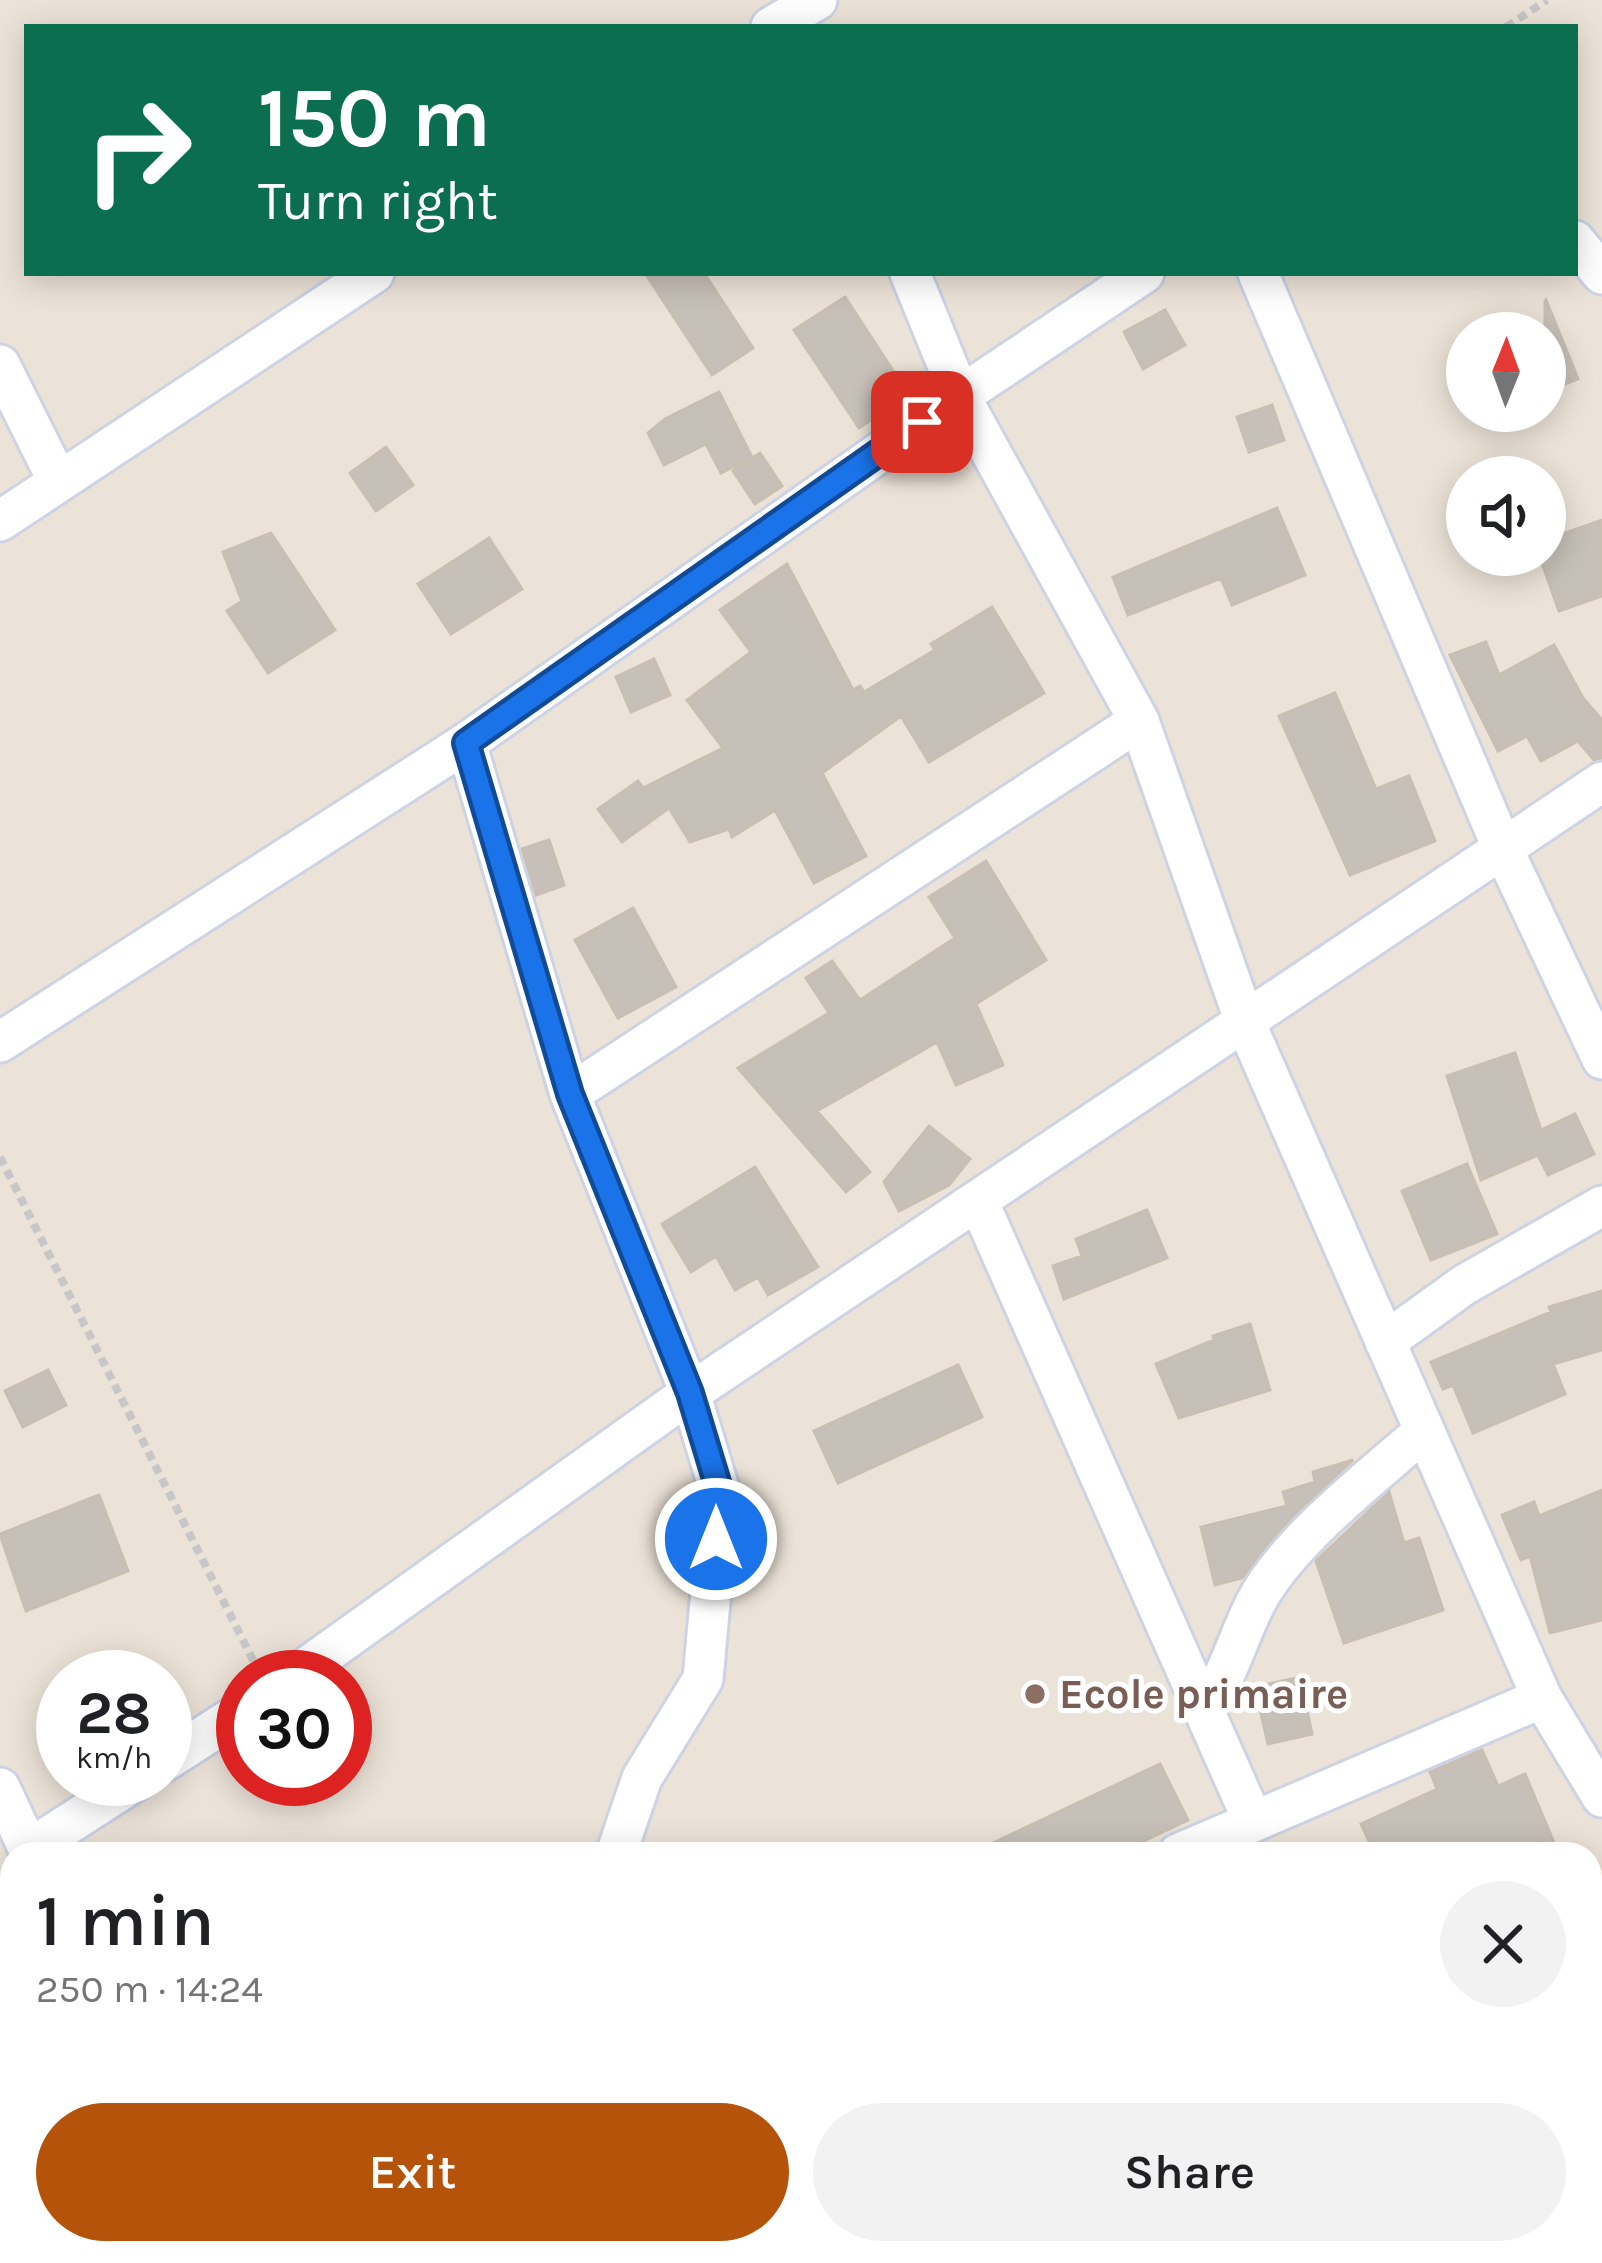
<!DOCTYPE html>
<meta charset="utf-8">
<style>
:root{--surface:#fff;--page:#f2f2f2;--text:#202124;--muted:#757577;--accent:#b45309}
body{margin:0;font-family:Karla,sans-serif;background:var(--page);color:var(--text);height:100vh;display:flex;flex-direction:column;font-size:45px;white-space:nowrap}
*{box-sizing:border-box;margin:0}
p{font-size:39px;color:var(--muted)}
.icon{flex:none;width:66px;height:66px;fill:none;stroke:currentColor;stroke-width:2;stroke-linecap:round;stroke-linejoin:round}
.map{position:relative;flex:1;overflow:hidden}
.panel{position:absolute;left:0px;top:1842px;width:1602px;height:423px;display:flex;flex-direction:column;background:var(--surface);border-radius:36px 36px 0 0;box-shadow:0 6px 30px #0003}
.panel>*{flex:none}
.guide{position:absolute;left:24px;top:24px;width:1554px;height:252px;border-radius:0px;box-shadow:0 6px 30px #0003;background:#0b6e4f;color:#fff;overflow:hidden}
.needle{width:78px;rotate:1deg}
.fabs{position:absolute;left:1446px;top:312px;display:grid;gap:24px}
.fabs a{display:grid;place-items:center;width:120px;height:120px;border-radius:50%;background:var(--surface);box-shadow:0 6px 30px #0003;font-size:60px}
.speed{position:absolute;left:36px;top:1650px;display:flex;gap:24px;font-size:60px;font-weight:700;text-align:center}
.speed>*{display:grid;place-content:center;width:156px;height:156px;border-radius:50%;background:var(--surface);box-shadow:0 6px 30px #0003;line-height:1}
.speed small{font-size:30px;font-weight:400}
.speed .limit{border:18px solid #d22;background:#fff;color:#111}
.pin{position:absolute;display:grid;place-items:center;width:102px;height:102px;color:#fff;margin:-51px;border-radius:24px;box-shadow:0 6px 18px #0006}
.me{position:absolute;width:132px;margin:-66px;rotate:0deg;stroke-linejoin:round;filter:drop-shadow(0 0 9px #0008)}
.turn{display:flex;align-items:center;gap:42px;height:252px;padding:0 36px;font-size:54px}
.turn .icon{width:156px;height:156px;stroke-width:2.5}
.turn b{display:block;font-size:84px;line-height:102px}
.round{display:grid;place-items:center;flex:none;width:126px;height:126px;border-radius:63px;background:var(--page)}
.summary{display:flex;align-items:center;justify-content:space-between;height:204px;padding:0 36px}
h1{font-size:72px;font-weight:600;line-height:90px}
.button{display:flex;gap:24px;margin-top:auto;padding:24px 36px}
.button a{flex:1;height:138px;border-radius:72px;background:var(--accent);color:#fff;font-size:48px;font-weight:600;line-height:138px;text-align:center}
.button a+a{background:var(--page);color:var(--text)}
.map>svg:first-child{display:block}
.building{fill:#c7c0b8;stroke:#c8bfb2;stroke-width:3}
.lines{fill:none;stroke-linecap:round;stroke-linejoin:round}
.minor-casing{stroke:#cdd3e3;stroke-width:45}
.path{stroke:#c7c7c7;stroke-width:8;stroke-dasharray:9 6;stroke-linecap:butt}
.minor{stroke:#fff;stroke-width:39}
.route-casing{stroke:#114b97;stroke-width:30}
.route{stroke:#1a73e8;stroke-width:21}
.education-dot{fill:#8d6e63;stroke:#fff;stroke-width:4.5}
.labels{text-anchor:middle;dominant-baseline:central;stroke-width:10;stroke-linejoin:round;paint-order:stroke}
.education-label{font-size:42px;font-weight:bold;fill:#785e54;stroke:#fff;text-anchor:start}
</style>
<div class="map">
<svg width="1602" height="2263" viewBox="0 0 1602 2263">
<rect width="100%" height="100%" fill="#ece3d8"/>
<path class="building" d="M645,273h59l49,75 -41,27z
M845,297l64,98 -50,33 -65,-98z
M1546,300l32,79 -33,13v-91z
M1165,310l20,35 -42,24 -19,-37z
M719,392l33,65 -31,16 -15,-29 -42,21 -16,-32 17,-14z
M1272,405l12,35 -35,12 -12,-35z
M386,447l27,38 -37,26 -26,-38z
M760,453l22,33 -27,18 -22,-33z
M1277,508l28,67 -73,30 -11,-27 -93,37 -15,-38z
M1602,520v76l-43,15 -20,-56h6v-15z
M271,533l64,97 -67,43 -41,-62 15,-10 -19,-49z
M489,538l33,51 -71,45 -33,-50z
M787,564l66,126 7,-4 4,6 71,-42 -4,-6 61,-37 52,86 -115,69 -28,-46 -79,57 44,83 -52,27 -39,-73 -43,27 -3,-8 -39,13 -21,-34 -47,34 -24,-33 40,-28 5,7 80,-40 -36,-48 64,-48 -31,-42z
M1486,642l13,33 55,-30 29,53 19,22v38l-8,2 -16,-19 -37,20 -14,-25 -29,15 -48,-96z
M654,659l16,36 -39,17 -15,-35z
M1335,693l41,96 33,-13 26,65 -85,34 -71,-159z
M549,840l15,45 -28,10 -14,-46z
M986,861l60,99 -70,44 27,61 -47,20 -19,-43 -120,69 53,61 -24,20 -108,-124 91,-55 -23,-35 26,-17 28,39 95,-62 -26,-41z
M633,908l43,79 -58,31 -43,-78z
M1515,1053l26,77 34,-16 19,40 -46,21 -10,-20 -57,25 -34,-104z
M929,1126l41,33 -21,26 -50,26 -15,-29z
M1467,1164l30,70 -66,26 -29,-69z
M755,1167l63,100 -50,28 -10,-18 -23,13 -19,-34 -25,16 -29,-48z
M1147,1210l20,48 -103,41 -11,-33 29,-10 -6,-17z
M1602,1291v59l-49,14 12,30 -92,39 -20,-48 -10,4 -12,-27 120,-50 -2,-5z
M1250,1324l20,66 -91,28 -23,-54 58,-24 -1,-4z
M958,1365l24,52 -144,66 -24,-52z
M48,1370l18,35 -43,22 -18,-36z
M1353,1460l-61,57 -50,61 -27,7 -14,-58 86,-21 -4,-14 32,-10 -2,-10z
M1602,1490v130l-52,13 -20,-77 -9,4 -19,-45 32,-13 5,14z
M1389,1492l15,51 15,-5 24,72 -99,33 -28,-82z
M99,1495l29,76 -102,40 -26,-77z
M1300,1677l12,57 -44,10 -13,-57z
M1482,1750l16,36 27,-12 30,71 -18,9h-162l-14,-30 76,-35 -7,-17z
M1160,1764l28,56 -72,34h-146z"/>
<g class="lines">
<g class="minor-casing">
<path id="minor" d="M771,27l46,-27
M1575,241l27,33
M910,273l50,123 179,325 106,301 297,676 60,99
M1258,273l244,574 100,212
M0,365l58,116
M0,521l374,-248
M466,743l104,351 120,299 30,99 -17,187 -61,99 -26,76
M0,1042l466,-299 494,-347 184,-123
M570,1094l569,-373
M979,1203l274,618
M1385,1342l79,-57 138,-79
M293,1677l397,-284 912,-611
M1204,1710c25,-35 33,-71 52,-108 31,-60 117,-126 168,-171
M165,1761l78,-50
M0,1788l31,66
M28,1850l110,-71
M1178,1854l364,-156
M1590,1984l12,-5
M0,2162l12,5
M199,2253l1,10
M263,2253l17,10
M401,2263l6,-10
M444,2263l79,-6 91,6
M1260,2263l2,-10"/>
</g>
<path class="path" d="M1506,27l41,-27
M0,1157l258,513"/>
<use href="#minor" class="minor"/>
</g>
<g class="lines">
<g class="route-casing">
<path id="route" d="M716,1539l4,-47 -30,-99 -120,-299 -104,-351 456,-321"/>
</g>
<use href="#route" class="route"/>
</g>
<circle class="education-dot" cx="1035" cy="1694" r="12"/>
<g class="labels">
<g class="education-label">
<text x="1059" y="1694">Ecole primaire</text>
</g>
</g>
</svg>
<div class="fabs">
<a><svg class="needle" viewBox="-14 -14 28 28"><path d="M0-13l5 13h-10z" fill="#e53935"/><path d="M0 13l5-13h-10z" fill="#757577"/></svg></a>
<a><svg class="icon" aria-label="sound" viewBox="0 0 24 24"><path d="M4 9h4l5-4v14l-5-4H4zM17 9q2 3 0 6"/></svg></a>
</div>
<div class="speed"><div>28<small>km/h</small></div><div class="limit">30</div></div>
<div class="pin" style="left:922px;top:422px;background:#d93025"><svg class="icon" aria-label="arrive" viewBox="0 0 24 24"><path d="M6 21V4h12l-3 4 3 4H6"/></svg></div>
<svg class="me" style="left:716px;top:1539px" viewBox="-20 -20 40 40"><circle r="17" fill="#1a73e8" stroke="#fff" stroke-width="3"/><path d="M0-11L8 9 0 5-8 9z" fill="#fff"/></svg>
<div class="guide">
<div class="turn"><svg class="icon" aria-label="right" viewBox="0 0 24 24"><path d="M7 20v-9h11M14 6l5 5-5 5"/></svg><div><b>150 m</b>Turn right</div></div>
</div>
<section class="panel">
<div class="summary"><div><h1>1 min</h1><p>250 m · 14:24</p></div><a class="round"><svg class="icon" aria-label="close" viewBox="0 0 24 24"><path d="M6 6l12 12M18 6L6 18"/></svg></a></div>
<div class="button"><a>Exit</a><a>Share</a></div>
</section>
</div>
